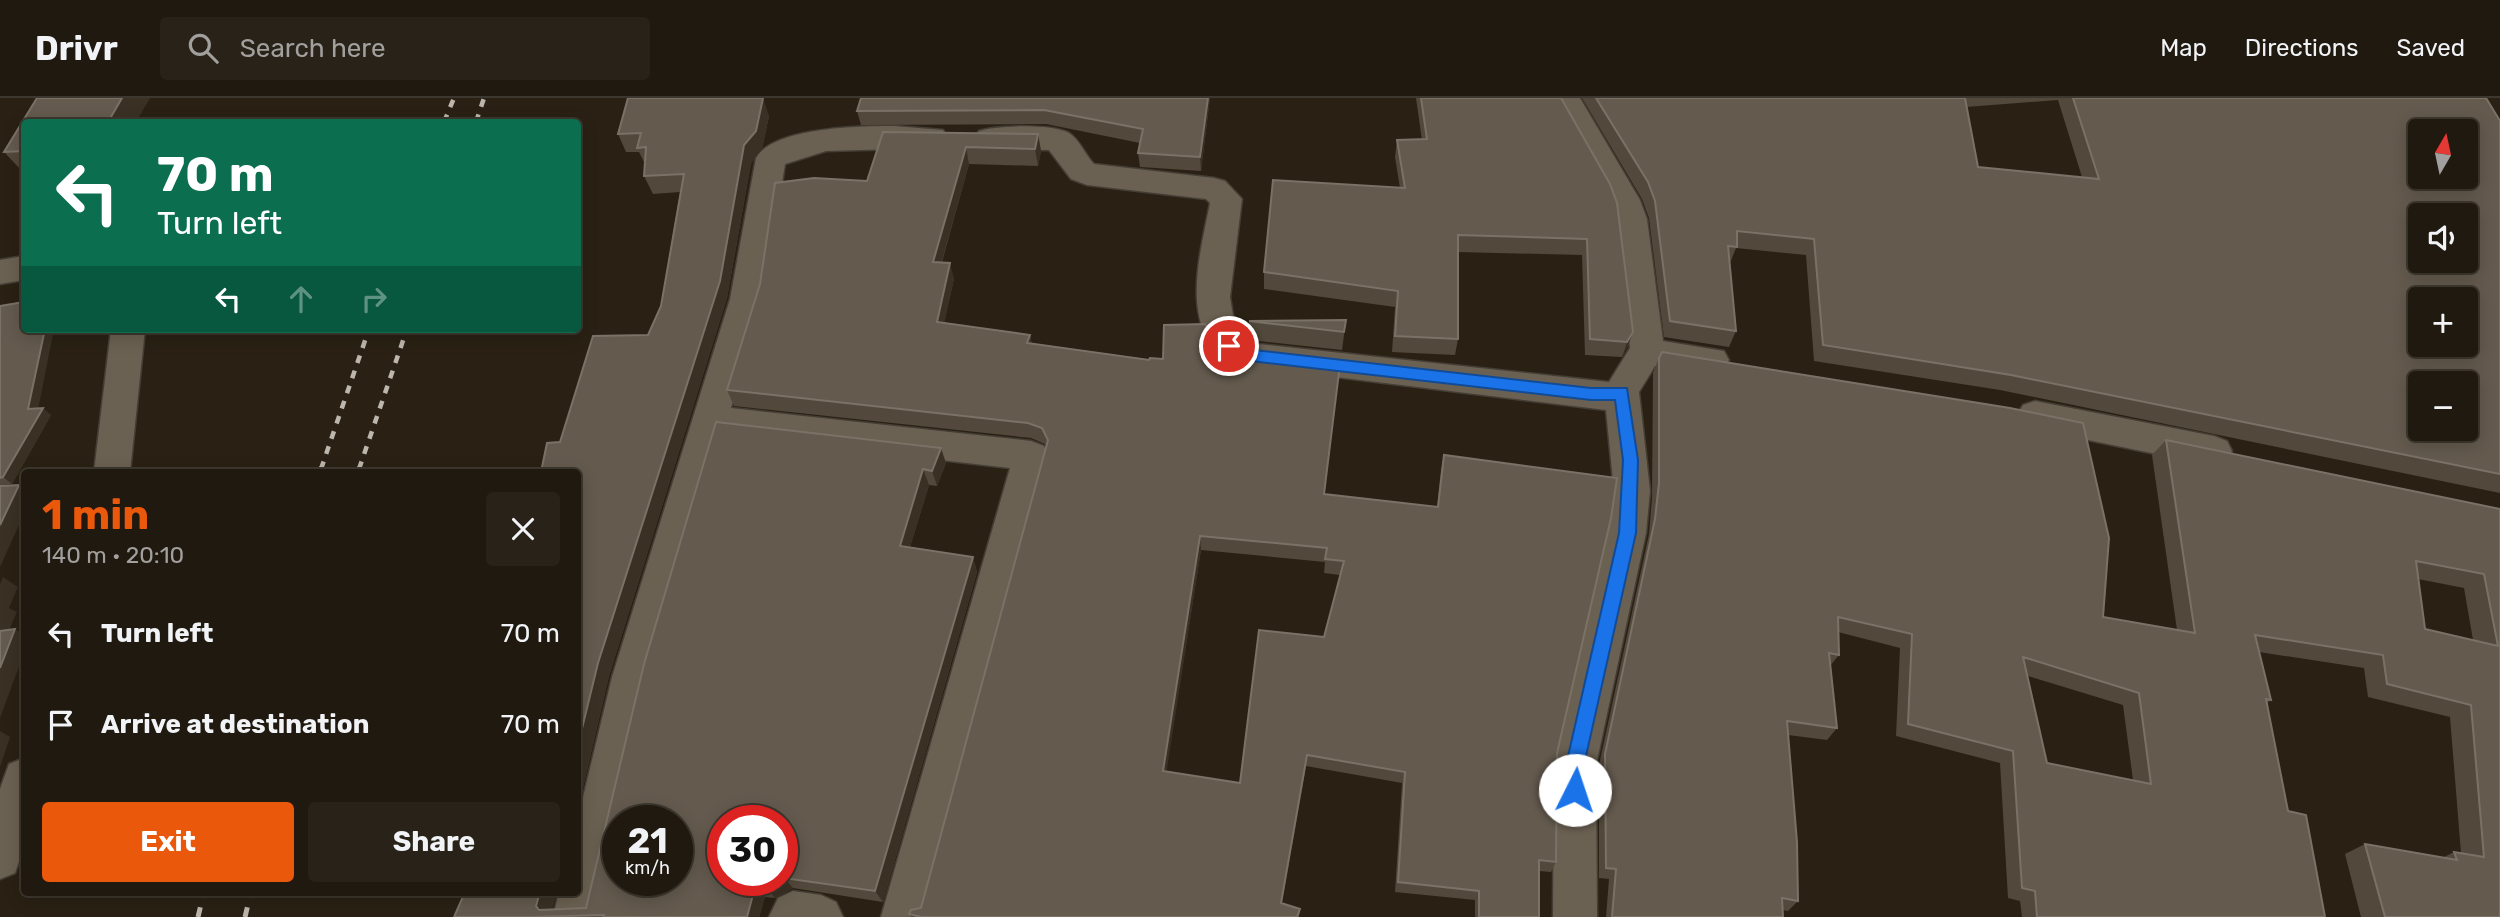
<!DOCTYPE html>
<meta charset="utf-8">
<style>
:root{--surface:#20190f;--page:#282218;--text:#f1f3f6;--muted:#a2a09e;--line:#3d382f;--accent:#ea580c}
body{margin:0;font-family:Rubik,sans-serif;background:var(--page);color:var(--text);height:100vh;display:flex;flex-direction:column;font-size:26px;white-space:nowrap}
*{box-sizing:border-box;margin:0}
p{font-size:23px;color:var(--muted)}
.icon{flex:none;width:38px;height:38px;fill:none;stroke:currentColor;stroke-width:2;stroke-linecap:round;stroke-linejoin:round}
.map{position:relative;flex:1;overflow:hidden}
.panel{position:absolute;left:21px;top:371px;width:560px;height:427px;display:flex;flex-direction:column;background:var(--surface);border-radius:7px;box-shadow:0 4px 18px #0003,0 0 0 2px var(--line)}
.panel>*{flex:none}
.banner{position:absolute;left:21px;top:21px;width:560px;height:214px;border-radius:7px;box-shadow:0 4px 18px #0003,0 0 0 2px var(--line);background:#0b6e4f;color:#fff;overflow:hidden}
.needle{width:46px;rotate:9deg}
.fabs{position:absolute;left:2408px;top:21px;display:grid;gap:14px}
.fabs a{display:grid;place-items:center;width:70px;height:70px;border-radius:7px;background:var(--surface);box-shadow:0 4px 18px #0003,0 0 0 2px var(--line);font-size:35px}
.speed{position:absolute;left:602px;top:707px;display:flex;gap:14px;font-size:35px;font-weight:700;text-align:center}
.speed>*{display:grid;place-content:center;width:91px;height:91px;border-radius:50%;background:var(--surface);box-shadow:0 4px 18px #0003,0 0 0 2px var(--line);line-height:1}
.speed small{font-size:18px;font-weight:400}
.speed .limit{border:10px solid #d22;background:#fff;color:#111}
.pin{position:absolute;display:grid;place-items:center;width:60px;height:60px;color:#fff;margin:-30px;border:4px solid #fff;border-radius:50%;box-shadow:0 2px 7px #0007}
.me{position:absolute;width:77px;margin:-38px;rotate:4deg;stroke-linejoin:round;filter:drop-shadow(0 0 5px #0008)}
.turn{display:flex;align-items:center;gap:24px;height:147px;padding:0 21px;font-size:32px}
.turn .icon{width:91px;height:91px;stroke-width:2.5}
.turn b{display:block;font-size:49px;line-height:60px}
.lanes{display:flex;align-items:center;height:66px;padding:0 21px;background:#0003;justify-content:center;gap:35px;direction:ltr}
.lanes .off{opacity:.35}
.round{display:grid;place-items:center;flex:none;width:74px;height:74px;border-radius:7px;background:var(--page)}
.headline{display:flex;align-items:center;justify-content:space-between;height:119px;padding:0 21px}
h1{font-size:42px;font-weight:700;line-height:52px;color:var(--accent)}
.button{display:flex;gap:14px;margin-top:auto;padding:14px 21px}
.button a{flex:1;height:80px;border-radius:7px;background:var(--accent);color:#fff;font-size:28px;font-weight:700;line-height:80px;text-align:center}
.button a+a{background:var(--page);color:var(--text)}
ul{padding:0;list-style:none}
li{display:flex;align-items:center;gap:21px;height:91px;padding:0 21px}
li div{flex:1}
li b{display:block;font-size:26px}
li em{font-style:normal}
header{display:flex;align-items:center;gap:42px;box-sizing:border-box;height:98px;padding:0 35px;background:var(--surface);border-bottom:2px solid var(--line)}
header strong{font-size:33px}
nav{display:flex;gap:38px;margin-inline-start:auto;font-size:24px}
.search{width:490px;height:63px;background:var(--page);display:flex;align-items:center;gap:18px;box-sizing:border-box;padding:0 24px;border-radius:7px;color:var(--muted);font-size:26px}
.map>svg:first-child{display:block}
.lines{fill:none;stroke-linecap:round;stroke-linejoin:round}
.street-casing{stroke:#453e35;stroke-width:3}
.street{fill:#6b6152;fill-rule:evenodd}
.rail-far1{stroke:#bdb6ad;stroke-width:4.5;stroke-dasharray:8 8;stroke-linecap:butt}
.rail{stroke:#bdb6ad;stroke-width:5;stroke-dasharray:10 10;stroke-linecap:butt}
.wall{fill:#52483b;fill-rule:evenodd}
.shaded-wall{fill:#3a3124}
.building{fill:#645a4e;stroke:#7b7267;stroke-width:2;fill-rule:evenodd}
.route{fill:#1a73e8;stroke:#114b97;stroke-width:2}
</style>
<header>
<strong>Drivr</strong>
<div class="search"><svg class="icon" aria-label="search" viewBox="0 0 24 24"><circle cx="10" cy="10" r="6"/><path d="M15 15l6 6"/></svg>Search here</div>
<nav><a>Map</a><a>Directions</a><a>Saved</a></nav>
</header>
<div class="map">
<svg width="2500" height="819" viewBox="0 0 2500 819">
<rect width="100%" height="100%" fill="#2a2114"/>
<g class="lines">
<g class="street-casing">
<path id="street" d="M1550,0h30l60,102 7,19 16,122 61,10 5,9 -5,9 -12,4 -57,-7 -16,26 11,99 -4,42 -50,232 1,152h-44l1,-152 54,-232 6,-42 -8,-81 -376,-46c-52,-36 -30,-109 -20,-161l-4,-4 -119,-14 -16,-6 -22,-29 -59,-1 -11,-4 -4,-7 4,-7c18,-6 74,-7 90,2 11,7 16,22 25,31l120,14 11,3 17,18 -12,98 5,31 14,15 360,39 21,-34 -15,-129 -7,-19z
M894,28l49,4 4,7 -4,7 -11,4 -106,3 -41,13 -21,135 -33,109 300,33 13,5 5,10 -124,461h-44l129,-449 -287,-33 -71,242 -55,240h-44l6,-25h19v-74l34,-141 118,-378 26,-141c18,-31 105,-32 138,-32z
M24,158v24l-24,4v-24z
M111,231h34l-15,143h-36z
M2035,303l179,35 13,5 5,10 -5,10 -13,5 -179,-37 -12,-4 -6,-10 6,-10z
M24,660v89l-9,26 -15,6v-90l9,-25z
M793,793l28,4 15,7 7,15h-74l9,-19z"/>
</g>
<use href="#street" class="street"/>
<path class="rail-far1" d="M444,24l10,-24
M476,24l8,-24
M321,371l48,-140
M359,371l48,-140"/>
<path class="rail" d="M320,374l2,-5
M358,374l2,-5
M198,819l6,-25
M245,819l6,-25"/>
</g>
<path class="wall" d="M1210,0l-9,73 -61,-4 -2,-14 2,-10 -94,-19 -185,1 -4,-14z
M1416,0h145l72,234 -6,16 -5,9 -37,-2 -3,-100 -124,-3v87l-3,16 -63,-3 3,-45 -131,-18v-17l136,-84 -5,-31 2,-17h25z
M1582,0h904l14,23v372l-500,-103 -186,-29 -8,-106 -70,-7 -6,15 6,68 -7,16 -65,-10 -15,-119 -7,-19zM2058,2l24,77 -104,-10 -12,-60z
M769,18l-7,33 -11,14 -24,135 -118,378 -31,133v-337l-18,-30 88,-107 13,-29 19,-114 -27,2 -9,-18 1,-12 -6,-12h-13l-8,-18z
M24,24v50h-1l-19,-20z
M883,34l155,2 3,17 -3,15 -69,-2 -27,98 12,17 -10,44 86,12 2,9 117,16 14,-1 48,-24 18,16 111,13 -16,130 113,13 4,-37 3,-15 113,298 -1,109 -5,10 -12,-1v46h-64v-17l-80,-8 7,-109 -96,-17 -24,137 18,6 -1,8h-388l-2,-3 12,-6 125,-462 -1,-2 -14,-6 -297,-32 -7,-16 140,-209zM1201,452l124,12 -1,11 16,2 -16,62 -84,146 -74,-12z
M0,208l38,102 13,7 -39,69 -12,1z
M1346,222l-4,30 -93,-10v-19z
M1659,260l444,259 74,13 -25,-175 14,-15 334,69v408h-139l-16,-63 20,-10 77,14 12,-6 7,1 -11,-136 -82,-20 -4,-29 -105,-16 12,48 -4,3 21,108 37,106h-303l-2,-16 -12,-3 -8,-135 -104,-27 4,-88 -62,-16 1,23 -9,11 7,62 -10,12 -39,-5 10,166 -10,10 -5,-1v7h-177l3,-38 -10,-1v-113l50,-231 3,-36 1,-125zM2418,481l46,9 9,52 -48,-11zM2028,578l95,29 10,75 -86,-17z
M716,324l230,41 -9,23 -8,-1 -19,62 63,10 4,15 -94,330 -90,-14 -18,10 -10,-1 -6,20h-305l11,-25h92l-5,17 34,-1z"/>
<path class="shaded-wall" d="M122,0h28l-14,24h-28z
M763,0l6,18 -7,33 -11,14 -24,135 -118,378 -31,133v-64l20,-82 146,-518z
M1208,0h2l-9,73 -1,-14z
M1038,36l3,17 -3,15 -3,-17z
M966,49l3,17 -32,114 -4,-16z
M950,165l4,16 -13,59 -4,-16z
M45,231h9l-17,86 -9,-6z
M1633,234l-6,16 -5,9 5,-15z
M1030,237l3,16 -6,-8z
M43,310l8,7 -39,69 -9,-7z
M941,350l5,15 -9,23 -5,-15z
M923,371l6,16 -23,75 -6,-14z
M19,387l5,4v25l-24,53v-42z
M1200,438l1,14 -36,232 -2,-11z
M973,459l4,15 -94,330 -8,-11z
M3,479l15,10 -9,21 8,4 -13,30 -4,-2v-56z
M15,531l9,6v18l-24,65v-50z
M0,633l10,6 -10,30z
M1307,657l-1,11 -26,146 1,-9z
M784,780l9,10 -18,10 -9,-11 14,-7h2z
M755,789l10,10 -6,20h-12z
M540,794h17l-7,24 -11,-6 -3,-4z"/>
<path class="building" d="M37,0h85l-14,24h-84v29l-20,1z
M628,0h135l-7,33 -12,14 -24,136 -122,382 -20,82v-273h-37l6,-29 13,-1 33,-106 55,-1 13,-29 23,-132 -40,2 2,-29 -9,1 4,-15 -23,1z
M861,0h347l-8,59 -62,-4 5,-24 -99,-19 -187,1z
M1421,0h140l49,86 7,19 16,129 -6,10 -37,-3 -3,-100 -129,-4v104l-63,-3 3,-45 -134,-19 9,-92 132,8 -8,-48 30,-1z
M1596,0h369l13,69 121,12 -26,-81h413l14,23v353l-489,-99 -188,-30 -9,-106 -77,-8v16l-9,-1 8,85 -66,-10 -15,-120 -7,-19zM2420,33h46v46h-46zM2420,117h46v46h-46zM2420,201h46v46h-46zM2420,285h46v46h-46z
M883,34l155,2 -3,15 -69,-2 -33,115 17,1 -13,59 93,13 -3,8 122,17 1,-2 13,1 1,-34 41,-1 6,11 18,16 111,13 -16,130 114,13 6,-52 173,23 -6,40 -54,235 -1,109 -17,-2v57h-60v-26l-81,-9 7,-110 -98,-17 -26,148 19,6 -3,8h-376l-12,-3 2,-4 10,-2 127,-468 -6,-12 -14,-5 -301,-33 33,-106 15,-101 39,-5 53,3zM1200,438l127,12 -2,11 19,2 -20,76 -65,-7 -19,153 -77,-12z
M24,204v27h21l-17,80 15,-1 -40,69 -3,1v-172z
M1346,222l-2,12 -95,-11z
M1662,254l348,56 73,15 26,115 -6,79 92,16 -29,-193 334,69v408h-115l-20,-73 92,16 -3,-8 30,5 -13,-152 -84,-21 -4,-29 -128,-20 16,65 -5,-1 22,112 18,4 19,102h-288l-2,-26 -13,-3 -9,-137 -105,-27 4,-90 -74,-17 1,38 -10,-2 8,75 -50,-7 10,121 1,59 -16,-3 1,19h-171l4,-48 -10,-1 -1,-114 50,-235 4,-36v-125zM2416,463l68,13 14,72 -73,-17zM2023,559l116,36 12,91 -104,-21z
M716,324l225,26 -9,23 -9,-2 -23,77 73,11 -98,334 -91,-13 -2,1v-58h-59v59h57l-14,7h-11l-8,30h-144l1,-2 -71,2h-79l11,-25h75l-4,14 3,4 47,-2 58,-244zM618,723h59v59h-59z
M19,387l-19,40v-39z
M15,531l-15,39v-37z"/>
<path class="route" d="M1229,242l16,9 346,39h36l11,72 -2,73 -52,232 -3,31 -6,3 -7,-3 -2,-31 53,-232 4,-73 -8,-60h-24l-349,-40 -18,-10v-8z"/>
</svg>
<div class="fabs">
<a><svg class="needle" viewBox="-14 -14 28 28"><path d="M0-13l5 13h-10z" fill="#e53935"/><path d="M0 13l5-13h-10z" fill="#a2a09e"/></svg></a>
<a><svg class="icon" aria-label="sound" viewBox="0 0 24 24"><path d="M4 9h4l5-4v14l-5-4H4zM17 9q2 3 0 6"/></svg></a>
<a>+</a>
<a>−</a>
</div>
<div class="speed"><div>21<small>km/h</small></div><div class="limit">30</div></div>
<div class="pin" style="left:1229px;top:248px;background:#d93025"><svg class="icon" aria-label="arrive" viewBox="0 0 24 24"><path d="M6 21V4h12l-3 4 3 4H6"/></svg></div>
<svg class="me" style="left:1575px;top:692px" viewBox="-20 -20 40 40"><circle r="19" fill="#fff"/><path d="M0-13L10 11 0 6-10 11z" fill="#1a73e8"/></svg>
<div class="banner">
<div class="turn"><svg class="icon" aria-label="left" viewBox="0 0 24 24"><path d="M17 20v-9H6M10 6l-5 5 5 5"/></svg><div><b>70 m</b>Turn left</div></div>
<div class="lanes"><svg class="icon" aria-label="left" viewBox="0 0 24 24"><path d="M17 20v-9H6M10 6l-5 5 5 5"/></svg><svg class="icon off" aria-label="ahead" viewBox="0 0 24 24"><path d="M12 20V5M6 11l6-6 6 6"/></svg><svg class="icon off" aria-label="right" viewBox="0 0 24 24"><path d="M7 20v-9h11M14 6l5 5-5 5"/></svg></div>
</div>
<section class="panel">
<div class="headline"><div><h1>1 min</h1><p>140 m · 20:10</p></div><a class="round"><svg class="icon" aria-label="close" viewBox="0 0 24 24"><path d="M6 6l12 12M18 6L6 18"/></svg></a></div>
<ul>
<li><svg class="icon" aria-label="left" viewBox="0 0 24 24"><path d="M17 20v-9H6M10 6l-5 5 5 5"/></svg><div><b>Turn left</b></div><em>70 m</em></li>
<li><svg class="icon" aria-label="arrive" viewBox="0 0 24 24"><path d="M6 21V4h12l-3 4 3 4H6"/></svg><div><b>Arrive at destination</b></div><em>70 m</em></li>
</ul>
<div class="button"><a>Exit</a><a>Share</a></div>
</section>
</div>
